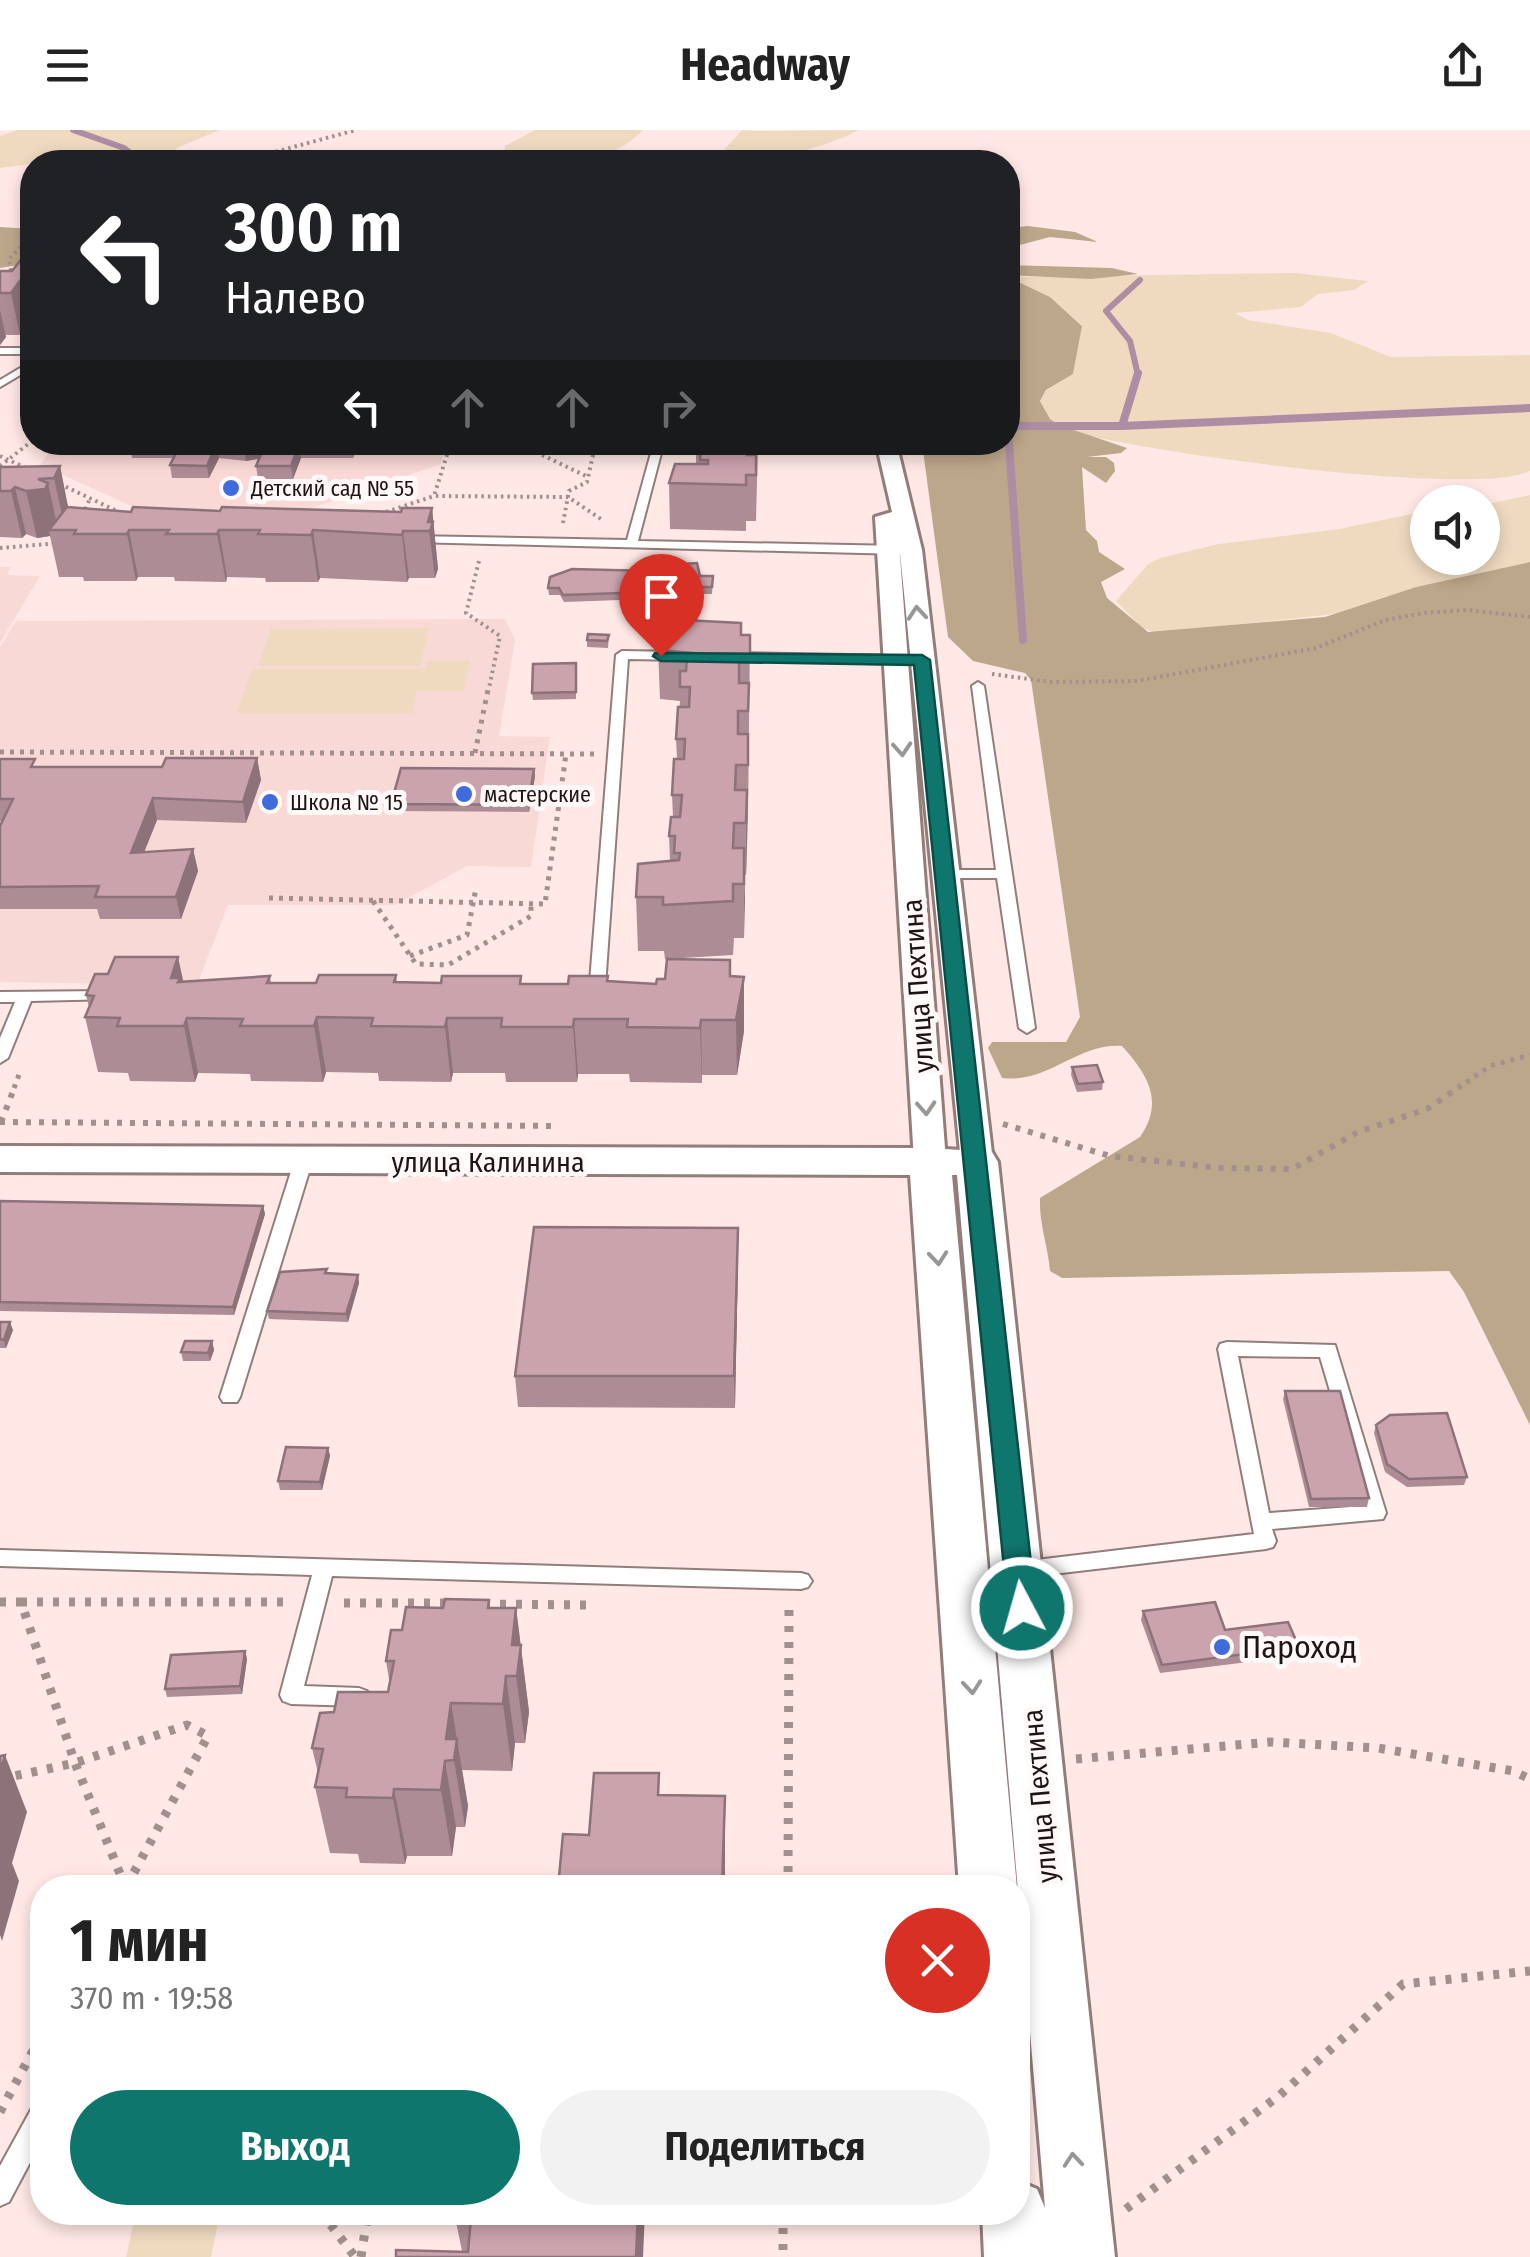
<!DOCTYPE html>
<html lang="ru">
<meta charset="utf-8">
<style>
:root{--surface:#fff;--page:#f2f2f2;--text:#222;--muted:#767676;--accent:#0f766e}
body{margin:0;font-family:"Fira Sans Condensed",sans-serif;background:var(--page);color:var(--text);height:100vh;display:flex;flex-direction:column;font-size:38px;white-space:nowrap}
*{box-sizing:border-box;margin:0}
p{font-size:32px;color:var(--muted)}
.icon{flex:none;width:55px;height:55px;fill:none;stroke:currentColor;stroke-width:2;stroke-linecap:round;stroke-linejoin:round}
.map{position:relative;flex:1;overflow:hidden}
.sheet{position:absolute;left:30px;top:1745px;width:1000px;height:350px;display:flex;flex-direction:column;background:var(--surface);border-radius:40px;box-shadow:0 5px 15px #0003}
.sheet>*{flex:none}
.banner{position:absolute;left:20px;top:20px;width:1000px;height:305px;border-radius:40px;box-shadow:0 5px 15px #0003;background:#202124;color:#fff;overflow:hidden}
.controls{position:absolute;left:1410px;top:355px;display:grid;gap:20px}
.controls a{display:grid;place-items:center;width:90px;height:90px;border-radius:50%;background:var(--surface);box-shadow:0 5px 15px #0003;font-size:50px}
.pin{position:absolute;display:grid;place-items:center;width:85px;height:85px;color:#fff;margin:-102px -42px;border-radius:50% 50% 50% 0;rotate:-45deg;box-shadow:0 0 10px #0007}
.pin .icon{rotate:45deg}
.me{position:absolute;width:110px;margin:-55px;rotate:354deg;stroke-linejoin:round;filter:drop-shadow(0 0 8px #0008)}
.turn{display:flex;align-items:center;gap:35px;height:210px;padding:0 40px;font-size:45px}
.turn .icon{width:130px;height:130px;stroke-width:2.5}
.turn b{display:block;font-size:70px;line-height:85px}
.lanes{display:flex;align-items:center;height:95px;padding:0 40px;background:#0003;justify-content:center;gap:50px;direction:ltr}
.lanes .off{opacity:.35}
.round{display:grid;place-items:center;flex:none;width:105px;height:105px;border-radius:52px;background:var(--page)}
.headline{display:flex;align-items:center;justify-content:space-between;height:170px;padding:0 40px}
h1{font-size:60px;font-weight:700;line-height:75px}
.button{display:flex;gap:20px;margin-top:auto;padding:20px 40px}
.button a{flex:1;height:115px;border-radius:60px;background:var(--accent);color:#fff;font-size:40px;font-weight:700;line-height:115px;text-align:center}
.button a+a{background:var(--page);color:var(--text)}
header{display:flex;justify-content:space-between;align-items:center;height:130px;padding:0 40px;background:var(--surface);font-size:45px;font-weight:700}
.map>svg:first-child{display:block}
.built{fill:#f9d9d5}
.green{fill:#efdac0}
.forest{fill:#bda78a}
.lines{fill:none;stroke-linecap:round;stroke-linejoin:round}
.stream-far1{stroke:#ac8da3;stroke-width:6}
.stream{stroke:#ac8da3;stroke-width:8}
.service-casing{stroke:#927d7b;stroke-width:4}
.minor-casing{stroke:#927d7b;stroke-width:6}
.tertiary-casing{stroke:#927d7b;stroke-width:6}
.path-far3{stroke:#a1908e;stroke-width:4;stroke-dasharray:2.5 4;stroke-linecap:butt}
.path-far2{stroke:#a1908e;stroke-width:5;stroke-dasharray:4 6;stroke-linecap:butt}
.path-far1{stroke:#a1908e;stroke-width:6;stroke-dasharray:5 8;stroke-linecap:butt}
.path{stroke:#a1908e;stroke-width:9;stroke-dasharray:6 10;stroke-linecap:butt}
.service{fill:#fff;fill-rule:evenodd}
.minor{fill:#fff;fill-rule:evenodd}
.tertiary{fill:#fff;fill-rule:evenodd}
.wall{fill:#ae8c95}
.shaded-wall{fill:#8d7279}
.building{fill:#caa3ad;stroke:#8d7279;stroke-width:2.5}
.oneway{stroke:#999696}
.route{fill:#0f766e;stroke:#0a4d48;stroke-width:2.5}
.poi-dot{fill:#3f6bdc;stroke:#fffaf9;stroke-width:4}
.labels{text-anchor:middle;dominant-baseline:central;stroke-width:10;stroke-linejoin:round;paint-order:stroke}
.far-poi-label{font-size:22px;fill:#1d1515;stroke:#fffaf9;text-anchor:start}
.street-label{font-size:28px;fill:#1d1515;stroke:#fffaf9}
.near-poi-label{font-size:32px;fill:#1d1515;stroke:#fffaf9;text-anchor:start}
</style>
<header><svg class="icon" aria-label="menu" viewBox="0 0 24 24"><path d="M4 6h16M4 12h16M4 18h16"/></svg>Headway<svg class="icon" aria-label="share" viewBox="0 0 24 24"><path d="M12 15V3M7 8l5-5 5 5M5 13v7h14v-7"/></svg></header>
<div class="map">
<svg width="1530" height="2127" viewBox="0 0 1530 2127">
<rect width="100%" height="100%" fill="#ffe8e5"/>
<path class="built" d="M55,313h390l-4,21 -138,47h-160l-103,-46z
M0,437h11l-4,8 33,1 -40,67z
M505,489l10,21 -16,96 51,1 -19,130 -64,-1 -72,39h-167l-31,80 -197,-3v-335l16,-26z"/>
<path class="green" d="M17,0h203l-41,17 -22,15 -88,-3 -69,9v-32z
M535,0h108c-29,33 -98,41 -139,30l1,-14z
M742,0l12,1 105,-1c-60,30 -120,33 -185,32l50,-12z
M1295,143l73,8 -14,9 -36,4 -17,13 -66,6 13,7 83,13 60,24 139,-2v116c-55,27 -390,-19 -459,-40l-21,-11 -10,-19 7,-11 26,-16 9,-49 -32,-28 -42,-20z
M1530,365v67l-114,25 -82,27 -176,19 -16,-5 -26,-27 32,-37 12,-6 59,-14 120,-15 87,-18 2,47h54l1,-53z
M429,498l-9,38h-162l13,-37z
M427,531h43l-7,30h-46l-5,22h-175l15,-44h173z
M136,2083h84l-9,44h-85z"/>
<path class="forest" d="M1028,96l47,6 23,10 -48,-5 -42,11v-20z
M0,97l32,2v34l-32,5z
M1008,135l104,3 26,6 -47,5 -83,-4z
M1008,147l42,20 32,29 -9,48 -27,16 -6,11 10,18 9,6 68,23 -6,5 -34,4h19l8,6 1,8 -9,12 -24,-16 4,63 11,11 2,11 26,17 -24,13 6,16 41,34 177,-15 91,-30 114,-25v863l-66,-133 -15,-21 -387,7 -12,-7c-2,-26 -11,-46 -10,-73l100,-61c24,-35 9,-61 -18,-91 -45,-3 -74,38 -120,32l-14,-30 4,-6h74l14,-25 -49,-337 -6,-7 -52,-12 -25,-24 -26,-194 86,-1z"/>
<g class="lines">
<path class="stream-far1" d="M73,0l51,18 18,14
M1008,239v6
M1138,245l-8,-34 -24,-30 34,-31"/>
<path class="stream" d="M1008,243v37
M1008,296h114l16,-53
M1122,296l408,-18
M1008,300l15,210"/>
<g class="service-casing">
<path id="service" d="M0,218h32v6h-32z
M32,231v7l-32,19v-7z
M654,312h10l-26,99 263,5 6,4 -6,4 -489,-12 -6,-3 6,-3 215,4z
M622,521l60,1 6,4 -6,4 -54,-1 -23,328c-6,7 -22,7 -28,0l2,-3 11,-2 26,-327z
M728,523l179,3 6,4 -6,4 -183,-4v-6z
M978,552l6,4 51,342 -8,5 -8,-5 -22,-150h-54l-7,-4 7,-4h53l-24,-184z
M109,861l6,2 2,3 -2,3 -84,2 -23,57 -8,5v-25l15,-36h-15v-10z
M303,1026l9,6 -72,235 -3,5h-14l-3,-5 74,-235z
M1227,1212l108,3 51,168 -3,6 -111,10 4,12 -3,6 -7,2 -247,29 -7,-2 -3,-6 3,-6 7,-2 235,-28 -36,-185 2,-5zM1238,1226l82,1 44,149 -95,7z
M0,1420l801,23 7,2 4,6 -4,6 -7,2 -469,-13 -28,110 55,2 8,3 3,6 -3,6 -8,3 -68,-2 -8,-3 -3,-6 32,-120 -312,-9z
M42,1972v38l-33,62 -9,4v-40l33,-60z"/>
</g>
<g class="minor-casing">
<path id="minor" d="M876,312h20l26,108 71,612 -5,7h-22l-5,-7 -62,-619 47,618 -5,7h-22l-5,-7 -39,-644 17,-5z"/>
</g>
<g class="tertiary-casing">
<path id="tertiary" d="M0,1016l930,2 62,4 6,10 117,1095h-131l-2,-45h36v-31l19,8 8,19 -88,-1033h-5l65,713h-58l-49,-713 -910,-3z"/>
</g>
<path class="path-far3" d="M238,32l118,-32
M12,147l-3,-18 23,-23
M451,312l-17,54 134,1 36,24
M534,312l-2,8 56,27
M0,326l26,12
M0,336l32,-25
M60,354l61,29
M380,384l54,-18
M83,385l7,-17
M563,393l6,-32 18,-9 9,-40
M0,418l60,-5
M479,431l-13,52 34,23 -11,52
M992,544l59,8 86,-1 179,-33 69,-28 39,-7 44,-3 62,7"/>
<path class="path-far2" d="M0,622l594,2
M475,623l14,-68
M269,768l276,6 21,-150
M373,771l43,63 32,1 83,-49v-12
M410,826l57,-21 9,-47
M14,958l6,-16
M1458,958l32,-22 40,-11"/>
<path class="path-far1" d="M0,992l559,4
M1,992l14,-36
M1003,994l107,32 110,12 72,1 66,-37 69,-23 34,-23"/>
<path class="path" d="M0,1472h21l54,161 50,123
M21,1472h265
M344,1473h107
M484,1474l107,1
M1076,1629l195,-17 107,6 135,23 17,8
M0,1649l75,-16 112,-38 21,11 -82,151
M788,1758l1,-281
M0,1982l42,-78
M1126,2079l154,-114 123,-111 127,-13
M321,2082l34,45
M783,2082v45
M361,2127l7,-45"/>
<use href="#service" class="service"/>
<use href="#minor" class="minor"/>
<use href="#tertiary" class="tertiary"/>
</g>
<path class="wall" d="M32,122v65l-12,18h-15l1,2 -6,8v-74h12z
M131,312h227v2l-5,14h-52l-8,21h-35l-2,-13 3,-7 -13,2 -27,-3 -10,20h-37l-2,-13 3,-7h-41l-2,-13z
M696,312h62l-2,79h-10v10l-76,-2 -1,-46 27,-19z
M60,336l8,41 63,5h270l31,-4 6,61 -3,9h-26l-2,4 -87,-4 -2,4h-52l-1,-4 -38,-1 -1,5 -51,-1 -1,-4h-36l-2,4h-52l-1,-4h-24l-9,-41 -13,2 -11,-4 -4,4 -22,-1v-70z
M700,446h13l-1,18h-13l-1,15 -49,-3v-7l-85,3 -4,-7h-11l-1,-7z
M609,505l-1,13 -21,-1v-7z
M741,505h9l-2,182 -2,58h-2v63h-10l-1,17 -68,4 -1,-8h-26l-2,-54 34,-36 -1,-25 4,-19 -1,-22 5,-36 -1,-20 4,-38 -20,-2 -2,-49z
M576,533v36l-43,1 -1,-7z
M257,628l4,22 -15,43 -89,-3 -13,32 49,-3 5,22 -17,48h-81l-3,-10h-97v-83l3,-5h-3v-62l36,8h126z
M535,646l-6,36 -137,-1 -1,-7z
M396,845l1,7 171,2 40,-3 48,3 88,-7v54l-7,44h-35v8l-72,-1 -1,-8h-51l-1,8h-71l-1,-9h-52l-2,9 -72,-1 -1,-8 -52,-1 -3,10 -72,-1 -1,-7 -52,-1 -3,9 -65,-1 -2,-8 -30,-1 -13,-55 4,-10 -3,-12 97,-13 87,-6 1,7h45z
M1072,937l31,15 -1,8 -25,2 -6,-17z
M0,1071l263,5 2,8 -31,101 -234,-4z
M738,1129l-3,149 -217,-1 -3,-31z
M328,1143l30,2 1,8 -11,39 -79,-3 -2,-8z
M0,1192l13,8 -7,18h-6z
M212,1211l2,9 -4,11h-27l-2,-9z
M1285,1261l84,107 -2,9h-58l-26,-108z
M1376,1295l91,52 -3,8 -57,2 -22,-15 -11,-39z
M328,1318l2,8 -8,34h-42l-2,-9z
M490,1478h26l13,104 -4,31h-10l-3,28 -50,-1 6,36 -3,21h-9l-4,29h-45l-2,8 -45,-1 -2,-9 -28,-1 -15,-66 3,-14 -6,-25 22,-36 54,-20 2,-7 -4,-24 16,-31z
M1143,1481l156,36 -2,9 -137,17 -19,-53z
M245,1521l2,8 -5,35 -75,3 -2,-8z
M456,2082l187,45 -181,-6 -7,-34z"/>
<path class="shaded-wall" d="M30,137l2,10v40l-12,18 -9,-42z
M0,180l6,27 -6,8z
M353,312h5v2l-5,14z
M216,315l3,13 -10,20 -2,-12z
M265,315l2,12 -21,4 -2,-13z
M299,315l2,13 -8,21 -2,-13z
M60,336l9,46 -5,12 -10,-46z
M48,353l10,47h-9l1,6 -13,2 -11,-47z
M15,357l11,47 -4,4 -11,-47z
M432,378l6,61 -3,9 -7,-56z
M129,400l9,47 -2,4 -9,-47z
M219,400l8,47 -1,5 -9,-48z
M313,400l7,48 -2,4 -7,-47z
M403,401l6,47 -2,4 -5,-47z
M257,628l4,22 -15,43 -3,-21z
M534,639l1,7 -6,36 -1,-7z
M747,660v52l-1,33v-52z
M153,668l4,22 -22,55 -4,-22z
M744,718l1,53 -1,37z
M193,719l5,22 -17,48 -5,-22z
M178,827l12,55 -3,7 11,54 -3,9 -11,-56 -13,-48z
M744,847v54l-7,44 -1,-55z
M317,887l9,55 -3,10 -9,-56z
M447,888l6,55 -2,9 -6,-55z
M574,889l4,55 -1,8 -4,-55z
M701,890l1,55v8l-2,-55z
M263,1076l2,8 -31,101 -1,-8z
M738,1098v31l-3,149 -1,-32z
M358,1145l1,8 -11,39 -2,-8z
M10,1192l3,8 -7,18 -2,-8z
M212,1211l2,9 -4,11 -2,-8z
M328,1318l2,8 -8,34 -2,-8z
M516,1478l13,104 -4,31 -13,-98z
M245,1521l2,8 -5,35 -2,-8z
M506,1546l9,67 -3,28 -9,-67z
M451,1573l17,103 -3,21 -11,-67 -8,-21z
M5,1625l22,57 -15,51 7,18 -17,60 -2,-6v-162z
M445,1631l11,66 -4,29 -11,-66z
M394,1659l13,67 -2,8 -12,-66z
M725,1666v92h-3z
M638,2082h7l-2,45h-7z"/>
<path class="building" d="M27,122h5v15h-2l-19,26h-11v-22h12z
M131,312h222l-1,3h-53l-8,21h-35l9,-21 -21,3 -28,-3 -9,21 -37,-1 10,-20h-50z
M696,312h51v13h9v20h-10v10l-77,-2 6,-19h33v-4h-8l1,-12h-6z
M60,336l-6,12 -16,1 10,4 -3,6 -19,2 -11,-4 -4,4h-11v-24z
M67,377l64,5 2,-5 87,4 2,-4 179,5 1,-4h30l-4,14h5l-3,9h-27l-1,4 -89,-5 -2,5 -53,-1 2,-4h-41l-2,4h-51l3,-4h-40l-2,4h-53l2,-4h-27z
M697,433l3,13h13l-1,11h-13l-1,15 -49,-3 1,-7 -87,3 -4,-7h-11l2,-11 22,-8 79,2 1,-5z
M683,490l58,3v12h9v27h-11v21h10l-1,28h-10v23h10v31h-12l-1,25h12l-1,33h-12l-1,25h11v36h-11v17l-70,4v-8h-27l2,-33 41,-4 1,-7h-6l1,-17h-6l2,-19h9l2,-22h-10l2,-36h10l1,-20h-9l2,-32h11l1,-20h-10v-16h6l1,-13h6v-5l-35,-3 2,-25h23z
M588,504l21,1 -2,6 -20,-1z
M576,533v29l-44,1 1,-29z
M166,628h91l-14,44 -90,-4 -22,55 62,-4 -17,48h-81l4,-11 -99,1v-61l13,-27h-13v-40h35l-4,8h131z
M401,638l133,1 -6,36 -137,-1z
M115,827h63l-7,21h9l-2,4 92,-6 -3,7h49l3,-8h77l-2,7 47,1 1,-7h79l-1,8h48l1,-8h39l-1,5 49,3 1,-5h8l2,-20 63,1v16l14,1 -8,43h-35l-1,8 -73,-1 1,-8h-54l-1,8h-72l1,-9h-55l-2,9 -74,-1 2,-8 -56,-1 -3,9h-74l3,-7 -56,-1 -3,8h-67l3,-8 -35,-1 9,-21 -8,-1 9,-21h13z
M1097,935l6,17 -25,2 -6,-17z
M0,1071l263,5 -30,101 -233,-5z
M534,1097l204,1 -4,148h-219z
M327,1139l-2,4 33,2 -12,39 -79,-3 13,-39z
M0,1192h10l-6,18 -4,-1z
M185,1211h27l-4,12 -27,-1z
M1285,1261h55l29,107 -58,1z
M1447,1283l20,64 -58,2 -22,-15 -11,-39 14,-10z
M286,1317l42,1 -8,34 -42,-1z
M445,1469l44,1 -1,8h28l-4,37h9l-4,31h-11l-3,28 -52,-1 -5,36h11l-3,21 -9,1 -4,29 -47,-1 -1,9 -47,-1 1,-9 -32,-1 8,-38 -11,-1 8,-35 14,-1 4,-20h50l6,-31h-8l5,-31h11l4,-23 37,1z
M1215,1472l10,28 63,-8 11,25 -137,18 -19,-54z
M245,1521l-5,35 -75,3 6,-34z
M5,1625l-5,18v-17z
M594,1643h65l-1,22 67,1 -3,92h-164l5,-54 26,1z
M456,2082h182l-2,45h-240v-7l72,2 3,-34 -16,-1z"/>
<defs><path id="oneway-chevron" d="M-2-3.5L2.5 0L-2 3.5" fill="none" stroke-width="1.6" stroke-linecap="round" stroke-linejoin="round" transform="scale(2.5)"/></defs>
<g class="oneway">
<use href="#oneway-chevron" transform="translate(917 483) rotate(-95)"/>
<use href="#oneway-chevron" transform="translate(902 619) rotate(86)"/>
<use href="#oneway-chevron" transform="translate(926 978) rotate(86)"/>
<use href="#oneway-chevron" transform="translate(938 1128) rotate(85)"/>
<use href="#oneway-chevron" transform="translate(972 1557) rotate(85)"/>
<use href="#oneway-chevron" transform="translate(1073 2030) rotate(-95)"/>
</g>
<path class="route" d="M655,523l267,2 8,5 106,948 -4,8h-20l-4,-8 -94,-943 -253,-4 -8,-5z"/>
<g class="poi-dot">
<circle cx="231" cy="358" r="10"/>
<circle cx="464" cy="664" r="10"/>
<circle cx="270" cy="672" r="10"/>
<circle cx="1222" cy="1517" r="10"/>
</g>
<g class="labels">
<g class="far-poi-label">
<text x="251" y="358">Детский сад № 55</text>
<text x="484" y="664">мастерские</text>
<text x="290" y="672">Школа № 15</text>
</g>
<g class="street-label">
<text transform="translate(918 856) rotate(-94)">улица Пехтина</text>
<text x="488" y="1032">улица Калинина</text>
<text transform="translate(1040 1666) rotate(-95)">улица Пехтина</text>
</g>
<g class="near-poi-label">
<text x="1242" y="1517">Пароход</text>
</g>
</g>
</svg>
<div class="controls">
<a><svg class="icon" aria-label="sound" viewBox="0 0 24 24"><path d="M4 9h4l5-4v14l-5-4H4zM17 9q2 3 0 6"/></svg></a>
</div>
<div class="pin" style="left:661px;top:526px;background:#d93025"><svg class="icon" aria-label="arrive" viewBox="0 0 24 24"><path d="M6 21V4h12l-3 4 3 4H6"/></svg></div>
<svg class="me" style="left:1022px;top:1478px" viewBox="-20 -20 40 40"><circle r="17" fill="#0f766e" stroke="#fff" stroke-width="3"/><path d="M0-11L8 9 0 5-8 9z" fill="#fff"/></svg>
<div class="banner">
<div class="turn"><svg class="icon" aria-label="left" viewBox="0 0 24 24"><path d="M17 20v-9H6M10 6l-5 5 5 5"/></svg><div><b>300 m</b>Налево</div></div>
<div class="lanes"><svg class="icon" aria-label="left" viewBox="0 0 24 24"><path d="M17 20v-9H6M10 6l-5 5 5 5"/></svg><svg class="icon off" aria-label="ahead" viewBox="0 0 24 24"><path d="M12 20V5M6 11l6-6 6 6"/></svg><svg class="icon off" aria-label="ahead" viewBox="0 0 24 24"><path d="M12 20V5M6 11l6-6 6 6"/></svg><svg class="icon off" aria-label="right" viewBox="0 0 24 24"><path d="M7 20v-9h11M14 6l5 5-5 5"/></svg></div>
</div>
<section class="sheet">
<div class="headline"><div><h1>1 мин</h1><p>370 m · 19:58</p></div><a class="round" style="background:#d93025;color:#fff"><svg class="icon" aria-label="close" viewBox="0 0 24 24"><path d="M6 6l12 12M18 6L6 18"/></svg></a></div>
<div class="button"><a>Выход</a><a>Поделиться</a></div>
</section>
</div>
